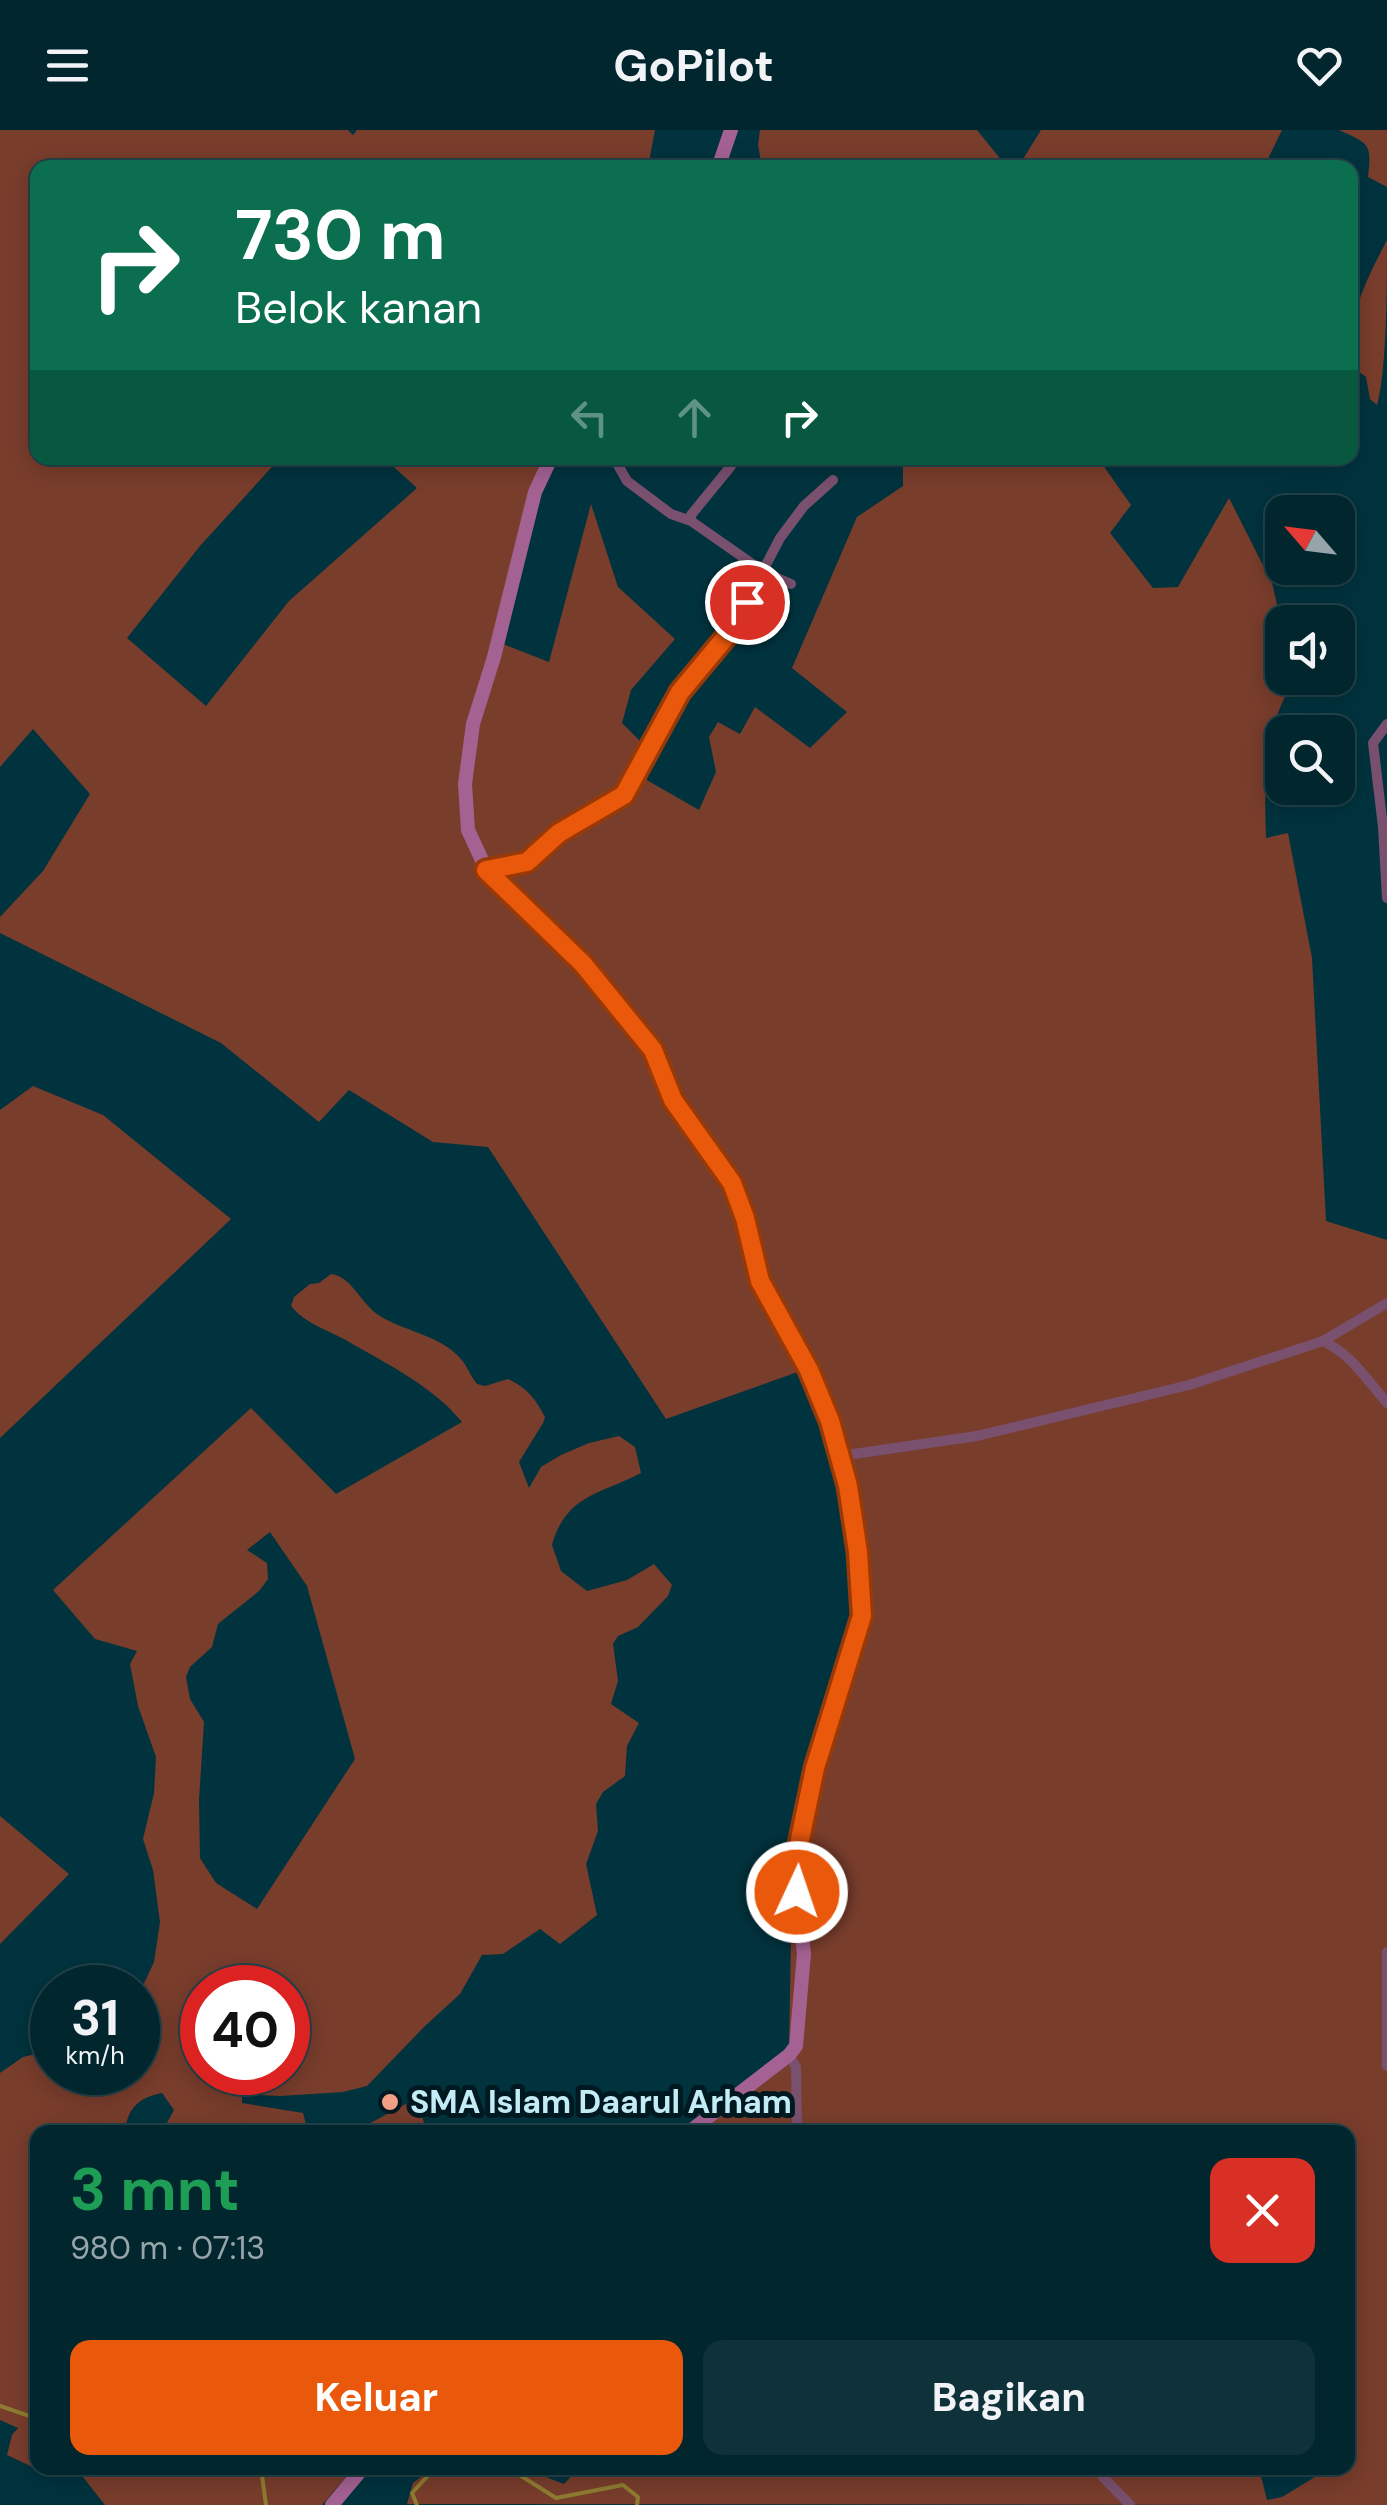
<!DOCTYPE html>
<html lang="id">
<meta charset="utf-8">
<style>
:root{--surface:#01262e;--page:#0f323a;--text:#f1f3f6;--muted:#96a5aa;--line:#23434a;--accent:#ea580c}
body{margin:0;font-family:"DM Sans",sans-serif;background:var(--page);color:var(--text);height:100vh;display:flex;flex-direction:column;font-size:38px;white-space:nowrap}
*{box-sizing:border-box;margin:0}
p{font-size:32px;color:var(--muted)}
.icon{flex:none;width:55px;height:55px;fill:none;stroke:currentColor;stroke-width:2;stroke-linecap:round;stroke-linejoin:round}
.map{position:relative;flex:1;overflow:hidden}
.panel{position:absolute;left:30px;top:1995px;width:1325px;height:350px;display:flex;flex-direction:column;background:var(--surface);border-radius:20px;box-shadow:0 5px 25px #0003,0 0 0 2px var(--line)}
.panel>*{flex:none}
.banner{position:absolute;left:30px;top:30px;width:1328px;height:305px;border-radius:20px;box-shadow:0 5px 25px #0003,0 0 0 2px var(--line);background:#0b6e4f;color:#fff;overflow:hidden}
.needle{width:65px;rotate:298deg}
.fabs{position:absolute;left:1265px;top:365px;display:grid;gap:20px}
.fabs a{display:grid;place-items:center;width:90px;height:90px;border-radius:20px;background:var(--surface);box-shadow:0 5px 25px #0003,0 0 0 2px var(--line);font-size:50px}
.speed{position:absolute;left:30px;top:1835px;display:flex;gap:20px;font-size:50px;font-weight:700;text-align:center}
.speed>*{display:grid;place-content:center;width:130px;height:130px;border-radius:50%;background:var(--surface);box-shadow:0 5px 25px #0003,0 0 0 2px var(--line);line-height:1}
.speed small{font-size:25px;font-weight:400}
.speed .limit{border:15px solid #d22;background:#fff;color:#111}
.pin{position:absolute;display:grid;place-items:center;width:85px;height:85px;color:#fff;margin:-42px;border:5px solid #fff;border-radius:50%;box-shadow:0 2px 10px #0007}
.me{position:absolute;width:110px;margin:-55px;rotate:3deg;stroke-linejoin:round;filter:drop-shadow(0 0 8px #0008)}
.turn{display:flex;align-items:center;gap:35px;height:210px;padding:0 40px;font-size:45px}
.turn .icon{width:130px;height:130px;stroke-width:2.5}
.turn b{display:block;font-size:70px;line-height:85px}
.lanes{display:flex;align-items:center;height:95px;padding:0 40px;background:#0003;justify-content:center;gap:50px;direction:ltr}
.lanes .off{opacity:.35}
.round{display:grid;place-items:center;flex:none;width:105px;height:105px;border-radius:20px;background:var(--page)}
.overview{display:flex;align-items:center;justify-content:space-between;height:170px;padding:0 40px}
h1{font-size:60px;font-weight:700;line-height:75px;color:#1e9e55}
.action{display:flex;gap:20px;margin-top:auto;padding:20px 40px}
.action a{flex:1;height:115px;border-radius:20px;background:var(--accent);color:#fff;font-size:40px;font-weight:700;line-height:115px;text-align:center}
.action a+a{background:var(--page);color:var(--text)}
header{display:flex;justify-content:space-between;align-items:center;height:130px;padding:0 40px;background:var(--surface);font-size:45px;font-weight:700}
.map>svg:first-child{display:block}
.green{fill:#793d2c;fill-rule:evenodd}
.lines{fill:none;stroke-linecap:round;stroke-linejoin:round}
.stream{stroke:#8e7d31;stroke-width:4}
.street{stroke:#7a506f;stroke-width:10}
.secondary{stroke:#a46293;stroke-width:14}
.route-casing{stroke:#983908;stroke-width:25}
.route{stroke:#ea580c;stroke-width:18}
.poi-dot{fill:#f39f86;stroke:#001920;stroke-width:4}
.labels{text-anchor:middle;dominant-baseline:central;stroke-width:10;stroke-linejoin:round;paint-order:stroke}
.poi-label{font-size:32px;font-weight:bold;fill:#c4ecf7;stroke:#001920;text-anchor:start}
</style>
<header><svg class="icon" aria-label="menu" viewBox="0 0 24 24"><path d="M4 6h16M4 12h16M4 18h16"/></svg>GoPilot<svg class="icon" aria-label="heart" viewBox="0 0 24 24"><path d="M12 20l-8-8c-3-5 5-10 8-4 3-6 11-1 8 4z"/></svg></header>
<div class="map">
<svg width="1387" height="2375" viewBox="0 0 1387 2375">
<rect width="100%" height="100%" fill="#01333e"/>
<path class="green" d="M0,0h348l5,5 4,-5h298l-7,37 -610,1v290h242l-80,88 -73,92 79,68 83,-105 128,-113 -33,-30h161l-47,184 51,20 42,-158 27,83 57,52 -44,51 -9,33 25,25 -9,27 61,35 17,-38 -7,-35 9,-15 22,12 15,-27 55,41 37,-36 -55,-44 65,-151 46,-31v-28h195l33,47 -21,28 43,55 25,-1 51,-89 43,85 10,43v52h14c-32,45 -32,107 -30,160l22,-5 24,125 14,263 61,19v1265l-980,-1 6,-21 20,-15h90l41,16 15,-16h680l8,32 15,-3 33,-20 -3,-9h36v-336h-668l109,-84 3,-166 18,-122 46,-135 -11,-135 -42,-120 -137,49 -178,-272 -55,-5 -84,-52 -30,32 -98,-79 -221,-110v-16l43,-46 47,-77 -57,-65 -33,38z
M760,0h217l30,37h-245l-4,-22z
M1041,0h241l-18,37h-246z
M1339,0h48v57l-19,-10c4,-34 1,-33 -29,-47z
M1387,110c0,42 0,131 -10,165l-7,-6 -4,-22 -16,-12c0,-53 13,-79 37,-125z
M33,956l70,29 128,104 -231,219v-328z
M331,1144c21,3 29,28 46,40 24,17 62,20 83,44 7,7 10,18 17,26l8,2 23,-7c19,9 27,19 37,38l-2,6 -24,39 10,26 12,-21 20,-12 28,-12 30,-7 16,11 6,26c-39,21 -75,21 -89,72l9,26 26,20 40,-11 27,-16 18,21 -4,11 -30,31 -20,9 -5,8 5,37 -7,23 28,19 -12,23 -2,30 -22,16 -7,12 2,27 -12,33 11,51 -37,29 -20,-15 -37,25 -21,1 -22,39 -35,32 -58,60 -24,6 -63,4 -38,-2v9l61,10 5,19h-146l12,-22 -12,-17c-25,5 -33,15 -38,39h-86v336h22l-21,2 -32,-15 5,-20 6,-7 -18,-8v-347l23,-16 29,-7v22h86v-76l16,-34 6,-40 -7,-52 -10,-31 11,-46 2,-36 -18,-51 -8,-42 7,-13 -42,-12 -42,-49 198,-182 85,86 126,-72c-29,-36 -77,-59 -118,-83 -19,-10 -39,-16 -53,-33l3,-9 16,-13 9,-1zM270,1402l37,54 48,173 -98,150 -41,-26 -16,-25 -1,-58 5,-78 -14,-23 -4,-22 4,-10 22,-20 6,-23 41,-33 9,-12 -1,-16 -20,-13zM202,1858h86v84h-86z
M0,1686l69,58 -69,70z
M417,1968l9,32 4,2h-105l36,-4z
M69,2338h285l-32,37h-217l-22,-28z"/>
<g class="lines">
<path class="stream" d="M0,2276l38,13
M261,2338l5,37
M468,2338l50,6 38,24 67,-13 15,12 -1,8
M417,2375l-5,-12 23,-25"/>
<path class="street" d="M614,328l13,23 44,33 20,7 73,51 27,12
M691,391v-6l40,-49
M1387,594l-14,19 10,84 4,71
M487,741l40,-9 32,-29 65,-38 55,-103 52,-60 49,-94 24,-32 29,-26
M1323,1211c28,13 44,39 64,62
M840,1326l137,-20 212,-51 134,-44 64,-38
M1387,1822v114
M789,1925l7,12 1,57 8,8
M1101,2338l2,9 27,28"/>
<path class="secondary" d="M718,38l13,-38
M551,328l-16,34 -41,165 -21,67 -8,60 3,46 19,41 96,93 70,86 20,51 59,82 13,35 15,63 49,89 31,86 18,96 4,64 -47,151 -17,82 -1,43 7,62 -8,92 -7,9 -100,77
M332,2375l31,-37"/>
</g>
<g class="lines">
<g class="route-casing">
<path id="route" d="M747,472l-17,30 -50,60 -56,103 -65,38 -32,29 -41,8 97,94 70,86 20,50 59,83 13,35 15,63 49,89 21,51 18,65 10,66 4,64 -47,152 -17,81 -1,43"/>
</g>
<use href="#route" class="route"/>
</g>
<circle class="poi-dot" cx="390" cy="1972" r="10"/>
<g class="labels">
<g class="poi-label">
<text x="410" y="1972">SMA Islam Daarul Arham</text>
</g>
</g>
</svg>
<div class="fabs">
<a><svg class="needle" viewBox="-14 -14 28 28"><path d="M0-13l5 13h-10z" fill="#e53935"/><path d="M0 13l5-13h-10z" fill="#96a5aa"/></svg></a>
<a><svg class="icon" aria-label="sound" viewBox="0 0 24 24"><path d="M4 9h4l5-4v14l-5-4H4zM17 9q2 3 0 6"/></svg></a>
<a><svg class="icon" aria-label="search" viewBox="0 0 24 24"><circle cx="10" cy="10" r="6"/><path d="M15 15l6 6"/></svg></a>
</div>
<div class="speed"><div>31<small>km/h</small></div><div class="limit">40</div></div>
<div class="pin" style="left:747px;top:472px;background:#d93025"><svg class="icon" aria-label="arrive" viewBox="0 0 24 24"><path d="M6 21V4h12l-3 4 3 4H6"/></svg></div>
<svg class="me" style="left:797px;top:1762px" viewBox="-20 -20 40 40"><circle r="17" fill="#ea580c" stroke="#fff" stroke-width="3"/><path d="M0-11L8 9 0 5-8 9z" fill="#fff"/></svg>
<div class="banner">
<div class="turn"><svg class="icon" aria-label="right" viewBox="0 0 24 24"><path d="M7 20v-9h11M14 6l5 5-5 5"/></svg><div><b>730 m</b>Belok kanan</div></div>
<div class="lanes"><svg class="icon off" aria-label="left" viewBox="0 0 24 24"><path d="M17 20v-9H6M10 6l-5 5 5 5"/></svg><svg class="icon off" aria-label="ahead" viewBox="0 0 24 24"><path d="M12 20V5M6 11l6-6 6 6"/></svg><svg class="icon" aria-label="right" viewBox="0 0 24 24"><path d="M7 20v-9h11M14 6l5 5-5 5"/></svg></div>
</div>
<section class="panel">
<div class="overview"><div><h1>3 mnt</h1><p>980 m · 07:13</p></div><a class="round" style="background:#d93025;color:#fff"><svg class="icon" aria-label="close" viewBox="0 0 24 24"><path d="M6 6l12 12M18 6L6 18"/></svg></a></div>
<div class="action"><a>Keluar</a><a>Bagikan</a></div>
</section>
</div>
